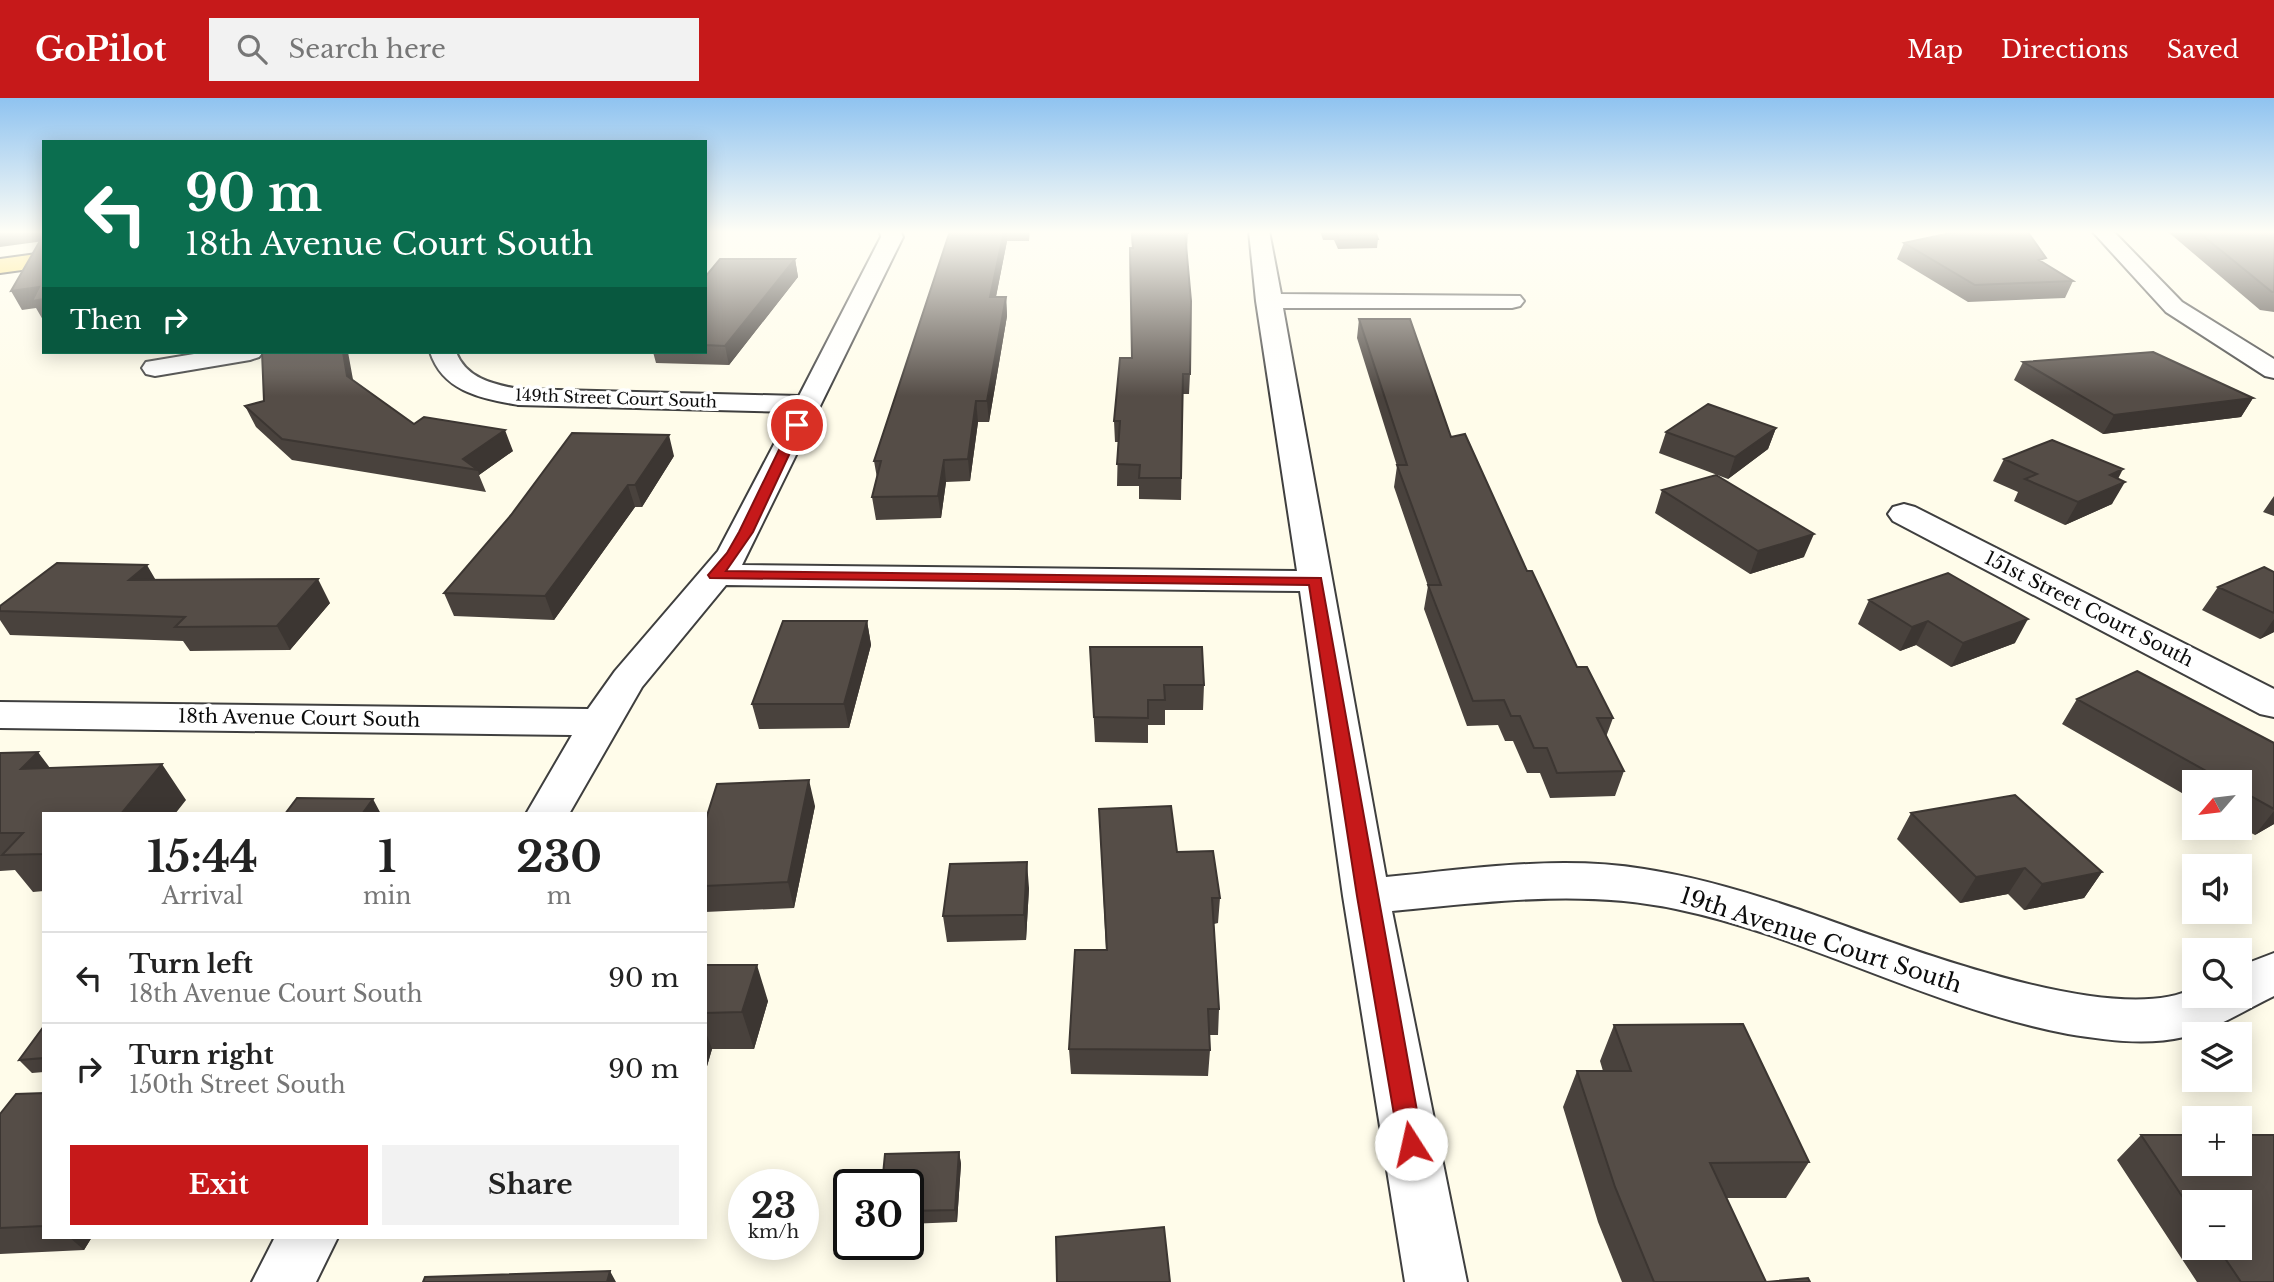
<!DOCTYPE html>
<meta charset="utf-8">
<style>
:root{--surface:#fff;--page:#f2f2f2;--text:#222;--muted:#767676;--line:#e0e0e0;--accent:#c6191a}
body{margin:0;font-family:"Libre Baskerville",serif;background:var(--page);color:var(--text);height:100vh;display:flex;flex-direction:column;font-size:26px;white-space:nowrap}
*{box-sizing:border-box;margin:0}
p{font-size:23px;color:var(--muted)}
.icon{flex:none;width:38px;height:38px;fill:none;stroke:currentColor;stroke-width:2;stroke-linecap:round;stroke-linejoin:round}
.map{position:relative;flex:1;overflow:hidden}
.drawer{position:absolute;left:42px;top:714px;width:665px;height:427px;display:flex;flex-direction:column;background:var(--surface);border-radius:0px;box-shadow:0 4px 18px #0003}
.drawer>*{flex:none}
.guide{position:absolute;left:42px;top:42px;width:665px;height:214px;border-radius:0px;box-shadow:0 4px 18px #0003;background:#0b6e4f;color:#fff;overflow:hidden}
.needle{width:46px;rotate:242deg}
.fabs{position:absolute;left:2182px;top:672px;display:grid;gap:14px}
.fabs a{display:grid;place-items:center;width:70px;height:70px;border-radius:0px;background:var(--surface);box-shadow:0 4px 18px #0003;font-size:35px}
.speed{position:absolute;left:728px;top:1071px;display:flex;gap:14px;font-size:35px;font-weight:700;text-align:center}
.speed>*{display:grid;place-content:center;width:91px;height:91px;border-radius:50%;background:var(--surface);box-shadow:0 4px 18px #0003;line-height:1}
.speed small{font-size:18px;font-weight:400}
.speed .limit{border:4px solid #111;border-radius:10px;background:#fff;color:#111}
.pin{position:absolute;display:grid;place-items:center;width:60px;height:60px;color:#fff;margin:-30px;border:4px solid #fff;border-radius:50%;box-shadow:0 2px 7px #0007}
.me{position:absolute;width:77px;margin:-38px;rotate:350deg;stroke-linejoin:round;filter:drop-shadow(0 0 5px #0008)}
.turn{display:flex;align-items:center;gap:24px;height:147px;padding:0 28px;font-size:32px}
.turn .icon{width:91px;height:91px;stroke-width:2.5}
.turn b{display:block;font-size:49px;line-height:60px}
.then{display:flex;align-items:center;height:66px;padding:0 28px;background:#0003;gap:14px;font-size:26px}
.eta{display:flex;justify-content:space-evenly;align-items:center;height:119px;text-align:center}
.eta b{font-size:42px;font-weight:700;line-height:49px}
.primary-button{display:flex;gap:14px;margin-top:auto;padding:14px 28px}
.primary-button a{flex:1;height:80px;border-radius:0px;background:var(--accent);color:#fff;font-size:28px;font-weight:700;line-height:80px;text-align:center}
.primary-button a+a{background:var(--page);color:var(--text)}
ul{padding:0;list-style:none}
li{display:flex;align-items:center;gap:21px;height:91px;padding:0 28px;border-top:2px solid var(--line)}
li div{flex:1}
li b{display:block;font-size:26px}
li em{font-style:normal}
header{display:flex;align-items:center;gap:42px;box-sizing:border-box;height:98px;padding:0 35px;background:var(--accent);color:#fff}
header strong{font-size:33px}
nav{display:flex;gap:38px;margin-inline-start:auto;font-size:24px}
.search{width:490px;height:63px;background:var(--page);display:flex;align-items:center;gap:18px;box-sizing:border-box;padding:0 24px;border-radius:0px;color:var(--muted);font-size:26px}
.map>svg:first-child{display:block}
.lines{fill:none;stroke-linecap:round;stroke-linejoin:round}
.minor-casing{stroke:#3f3f3f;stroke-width:4}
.major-casing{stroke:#1d1d1d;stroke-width:4}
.minor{fill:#fff;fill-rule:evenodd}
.major{fill:#ffde5a;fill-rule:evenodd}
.wall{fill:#49423d;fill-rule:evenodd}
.shaded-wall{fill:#3c3632}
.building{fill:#554d47;stroke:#3c3632;stroke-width:2}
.route{fill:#c6191a;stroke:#811011;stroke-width:2}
.labels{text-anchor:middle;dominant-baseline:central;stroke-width:7;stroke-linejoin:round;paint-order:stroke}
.far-street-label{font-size:16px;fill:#0c0c0c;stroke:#fff}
.street-label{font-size:19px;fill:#0c0c0c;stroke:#fff}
.near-street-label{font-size:23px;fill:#0c0c0c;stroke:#fff}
</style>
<header>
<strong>GoPilot</strong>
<div class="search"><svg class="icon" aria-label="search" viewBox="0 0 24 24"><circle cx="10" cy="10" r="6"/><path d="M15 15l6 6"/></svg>Search here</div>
<nav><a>Map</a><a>Directions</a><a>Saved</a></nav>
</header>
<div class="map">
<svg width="2274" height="1184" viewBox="0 0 2274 1184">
<rect width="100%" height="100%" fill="#fffcea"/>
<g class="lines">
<g class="minor-casing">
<path id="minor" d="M880,133h20l3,6 -161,328 555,6 -41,-270 -7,-70h20l12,63 239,2 4,5 -4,5 -8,2h-229l103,569c84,-8 173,-22 258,-8 52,8 103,23 153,40 86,29 316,123 397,79v8h46v-30l34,-13v43c-29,14 -58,33 -90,41 -38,9 -78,3 -116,-3 -137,-26 -258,-97 -392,-125 -94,-20 -189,-7 -284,2l75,371h-62l-62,-386 -43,-305 -574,-6 -84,102 -73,127h-43l46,-79 -572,-7v-26l588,7 27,-38 103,-120 73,-139 -273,-7c-37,-7 -75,-13 -88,-53h26c10,26 36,32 62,37l281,7 82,-159z
M2092,133h21l69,71 92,57v19l-9,-2 -99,-64z
M206,254h57l-4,5 -9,3 -95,16 -9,-2 -4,-6 4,-6z
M1904,406l11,3 359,182v28l-14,-3 -367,-193 -5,-7 5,-7z
M275,1139h63l-22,45h-64z"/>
</g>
<g class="major-casing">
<path id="major" d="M44,155v14l-44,6v-14z"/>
</g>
<use href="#minor" class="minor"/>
<use href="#major" class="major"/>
</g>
<path class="wall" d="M950,133h80l-1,10h-22l-11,56h10l1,19 -18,106h-11l-8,59 -24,1 -5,36 -65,2 -4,-23 5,-19 -3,-17z
M1131,133h57l-1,19h-1l4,124 -1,20h-6l-2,106 -42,-1v-13h-22l1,-44h-3l-1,-21 17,-63 1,-110z
M1320,133h55l3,8 -1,9 -39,1 -4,-9h-11z
M2167,133h107v81l-14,-2z
M1904,145l140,20 29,18 -8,17 -97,4 -71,-43z
M795,161l3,18 -69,88 -73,-2 -3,-11h52v-75z
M1359,221l92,118 76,134 50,96 36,51 -7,19 18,34 -9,25 -65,2 -10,-25h-13l-14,-32h-8l-7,-16 -31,1 -43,-117 4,-23 -34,-99 3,-21 -40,-128z
M2023,264l230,36 -12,19 -138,17 -89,-54z
M353,282l61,44 99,27 -34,24 7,17 -194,-32 -36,-33 -11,-21 19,-5z
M1776,330l-8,21 -40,30 -69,-26 7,-21z
M674,358l-32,51h-7l-81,113 -100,-4 -10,-23z
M2004,361l114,20 -6,25 -47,21 -51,-24 4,-9 -25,-11z
M1662,392l142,67 -54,17 -95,-61z
M2274,398v20l-11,-4z
M2274,474v60l-14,7 -58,-29 16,-23z
M156,482l174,23 -40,47 -100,1 -7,-10 -173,-6 -10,-15v-14z
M1869,502l146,43 -64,24 -35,-22 -16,6 -42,-27z
M867,523l4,24 -22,83 -90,1 -7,-25z
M1090,549l114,38 -1,25h-38v15h-17v18l-53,-1z
M2077,601l197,44v81l-19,11 -15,-8v-45h-46v18l-132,-76z
M0,655l50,15 136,32 -142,14v77l-11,1 -18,-22 -15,1z
M815,708l-21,102 -89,4v-90z
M1099,711l78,43 43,46 -2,25 -4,1 5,85 -1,26h-9l1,15 -2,26 -137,-2 -2,-25 37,-99z
M1911,715l191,59 -18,26 -60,12 -16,-16 -48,9 -63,-64z
M1029,790l-3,52 -79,2 -4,-26z
M705,867l63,36 -14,48h-42l-7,24z
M1614,927l195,137 -23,36h-60l40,84h44h-188l-24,-60 -35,-115 14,-36h26l-3,-10z
M44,928v46l-12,1 -13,-13z
M44,995v144h48l-8,13 -84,4v-140z
M2141,1037l133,147h-77l-80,-122zM2194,1104l46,46h-46z
M959,1054l2,12 -4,58 -49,2v-39z"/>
<path class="shaded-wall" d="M0,133h44v10l-44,6z
M1004,133h2l1,10 -15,75 -2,-19z
M795,161l3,18 -69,88 -4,-19z
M39,189l5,9v23l-1,1 -7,-12 -14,2 -11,-19z
M1006,199l1,19 -18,106 -2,-21z
M343,254h5l8,44 -9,-20z
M2253,300l-12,19 -138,17 11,-19z
M976,303l2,21 -8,59 -2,-22z
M1776,330l-8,21 -40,30 7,-22z
M505,332l8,21 -34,24 -1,-5 -15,-11z
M669,337l5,21 -32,51 -7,-22z
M944,362l2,22 -5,36 -3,-22z
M2123,371l-9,18 11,-5 -13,22 -47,21 13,-23 32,-27z
M628,387l7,22 -81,113 -9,-24z
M1814,436l-10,23 -54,17 8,-23z
M147,467l14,24 -32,-9z
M318,481l12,24 -40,47 -13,-24z
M2028,521l-13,24 -64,24 12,-24z
M2274,521v13l-14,7z
M867,523l4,24 -22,83 -5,-24z
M1928,523l-12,24 -16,6 12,-24z
M38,654l27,36 -44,-19z
M162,666l24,36 -11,14h-54z
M809,682l6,26 -21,102 -6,-26z
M373,701l8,15h-19z
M2274,713v13l-19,11z
M1027,764l2,26 -3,52 -2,-25z
M2025,770l-17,26 -48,9 16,-26z
M2102,774l-18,26 -60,12 18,-26z
M757,867l11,36 -14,48 -12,-37z
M705,932l7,19 -7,24z
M959,1054l2,12 -4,58 -2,-12z
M69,1139h23l-8,13z
M610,1173l6,11h-9z"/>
<path class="building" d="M950,133h54l-14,66h16l-19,104h-11l-8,58 -24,1 -6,36 -66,1 9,-36h-7z
M1132,133h56v2h-3l6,68 -1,73h-7l-2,104h-42l1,-13 -23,-1 3,-43h-6l6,-63h12l-2,-110h3z
M1323,133h52l3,8 -39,1 -4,-9z
M1960,133h67l19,27 -7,2 34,21 -98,4 -71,-42z
M2197,133h77v61h-2z
M44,136v65l-12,2 7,-14 -28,4z
M720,161h75l-70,87 -20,-1v-68z
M1359,221h51l41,118 14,-3 62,137h5l45,96h10l26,51h-16l27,53 -67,2 -10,-25h-13l-14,-32h-9l-7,-16 -31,1 -45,-116h13l-44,-120h10z
M262,254h81l4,24 67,48 10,-7 81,13 -42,29 15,11 -196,-31 -37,-33 19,-5z
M2153,254l100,46 -139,17 -91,-53z
M1708,306l68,24 -41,29 -69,-25z
M572,335l97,2 -34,50h-7l-83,111 -101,-3 67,-78z
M2052,342l71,29 -13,6 15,7 -47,20 -53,-23 12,-5 -33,-15z
M1716,377l98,59 -56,17 -96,-61z
M57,465l90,2 -18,15 189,-1 -41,47 -102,1 10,-10 -185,-6v-5z
M2264,469l10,5v41l-56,-26z
M1948,475l80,46 -65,24 -35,-22 -16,6 -43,-27z
M783,523h84l-23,83h-92z
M1090,549h112l2,38h-40l1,15h-17v18l-54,-1z
M2137,573l137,72v66l-34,-19v-8h-14l-149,-83z
M38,654l-17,17 141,-5 -41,50h-77v40l-42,1 21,-22h-23v-80z
M809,682l-21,102 -83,4v-64l12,-38z
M2015,697l87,77 -60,12 -17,-16 -49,9 -65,-64z
M297,700l76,1 -11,15h-77z
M1171,708l6,46 36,-1 7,47h-8l7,111h-11l2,41 -141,-1 6,-99h32l-8,-141z
M1027,764l-3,53 -81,1 7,-52z
M705,867h52l-15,47 -37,1z
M1743,926l66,138 -99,1 56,119 42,-4 2,4h-156l-39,-95 -38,-116h54l-17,-46z
M44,928v32l-25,2z
M44,995v133l-44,2v-114l16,-20z
M2141,1037h53v29h46v-29h34v147h-33l-23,-34h22v-46h-46v12z
M959,1054l-4,58 -47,1v-26h-26l3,-31z
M1164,1129l6,55h-113l-1,-45z
M610,1173l-3,11h-184l2,-5z"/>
<linearGradient id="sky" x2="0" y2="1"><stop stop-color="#8fc3f0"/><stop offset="0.45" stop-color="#fffef6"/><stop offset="1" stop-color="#fffef6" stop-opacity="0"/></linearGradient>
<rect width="2274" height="298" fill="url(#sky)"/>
<path class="route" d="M797,324l6,3 -50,107 -27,39 595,7 102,566 -4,8 -8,3 -8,-3 -4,-8 -42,-248 -48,-311 -599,-7 -2,-3 19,-22 12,-21 52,-107z"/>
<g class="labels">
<g class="far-street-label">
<text transform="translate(616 300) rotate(2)">149th Street Court South</text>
</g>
<g class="street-label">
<text transform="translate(2089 511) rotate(27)">151st Street Court South</text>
<text transform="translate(299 620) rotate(1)">18th Avenue Court South</text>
</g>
<g class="near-street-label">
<text transform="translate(1821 842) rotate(18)">19th Avenue Court South</text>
</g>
</g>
</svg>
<div class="fabs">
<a><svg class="needle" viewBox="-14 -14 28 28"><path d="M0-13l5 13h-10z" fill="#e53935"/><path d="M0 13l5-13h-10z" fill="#767676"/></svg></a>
<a><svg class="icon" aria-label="sound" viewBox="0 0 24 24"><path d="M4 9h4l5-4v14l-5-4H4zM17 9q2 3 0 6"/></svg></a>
<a><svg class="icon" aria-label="search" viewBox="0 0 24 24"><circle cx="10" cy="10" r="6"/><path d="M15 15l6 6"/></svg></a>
<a><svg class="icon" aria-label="layers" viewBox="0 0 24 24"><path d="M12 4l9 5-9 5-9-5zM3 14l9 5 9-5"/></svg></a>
<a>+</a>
<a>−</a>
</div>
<div class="speed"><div>23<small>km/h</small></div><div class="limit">30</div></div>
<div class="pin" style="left:797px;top:327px;background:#d93025"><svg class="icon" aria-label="arrive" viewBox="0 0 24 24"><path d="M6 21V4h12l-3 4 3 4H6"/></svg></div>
<svg class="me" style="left:1411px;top:1046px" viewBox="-20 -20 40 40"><circle r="19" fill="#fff"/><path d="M0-13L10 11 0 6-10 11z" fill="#c6191a"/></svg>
<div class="guide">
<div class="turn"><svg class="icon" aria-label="left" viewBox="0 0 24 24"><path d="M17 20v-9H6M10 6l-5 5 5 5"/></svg><div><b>90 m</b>18th Avenue Court South</div></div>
<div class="then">Then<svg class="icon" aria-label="right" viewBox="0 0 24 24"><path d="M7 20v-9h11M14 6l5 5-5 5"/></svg></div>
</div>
<section class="drawer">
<div class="eta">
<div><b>15:44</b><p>Arrival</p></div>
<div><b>1</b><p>min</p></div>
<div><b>230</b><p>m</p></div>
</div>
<ul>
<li><svg class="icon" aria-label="left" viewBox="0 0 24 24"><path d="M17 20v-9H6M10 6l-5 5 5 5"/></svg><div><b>Turn left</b><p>18th Avenue Court South</p></div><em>90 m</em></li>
<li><svg class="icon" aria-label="right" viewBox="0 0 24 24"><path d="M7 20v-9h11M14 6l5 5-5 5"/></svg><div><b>Turn right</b><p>150th Street South</p></div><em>90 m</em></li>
</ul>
<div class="primary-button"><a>Exit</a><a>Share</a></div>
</section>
</div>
